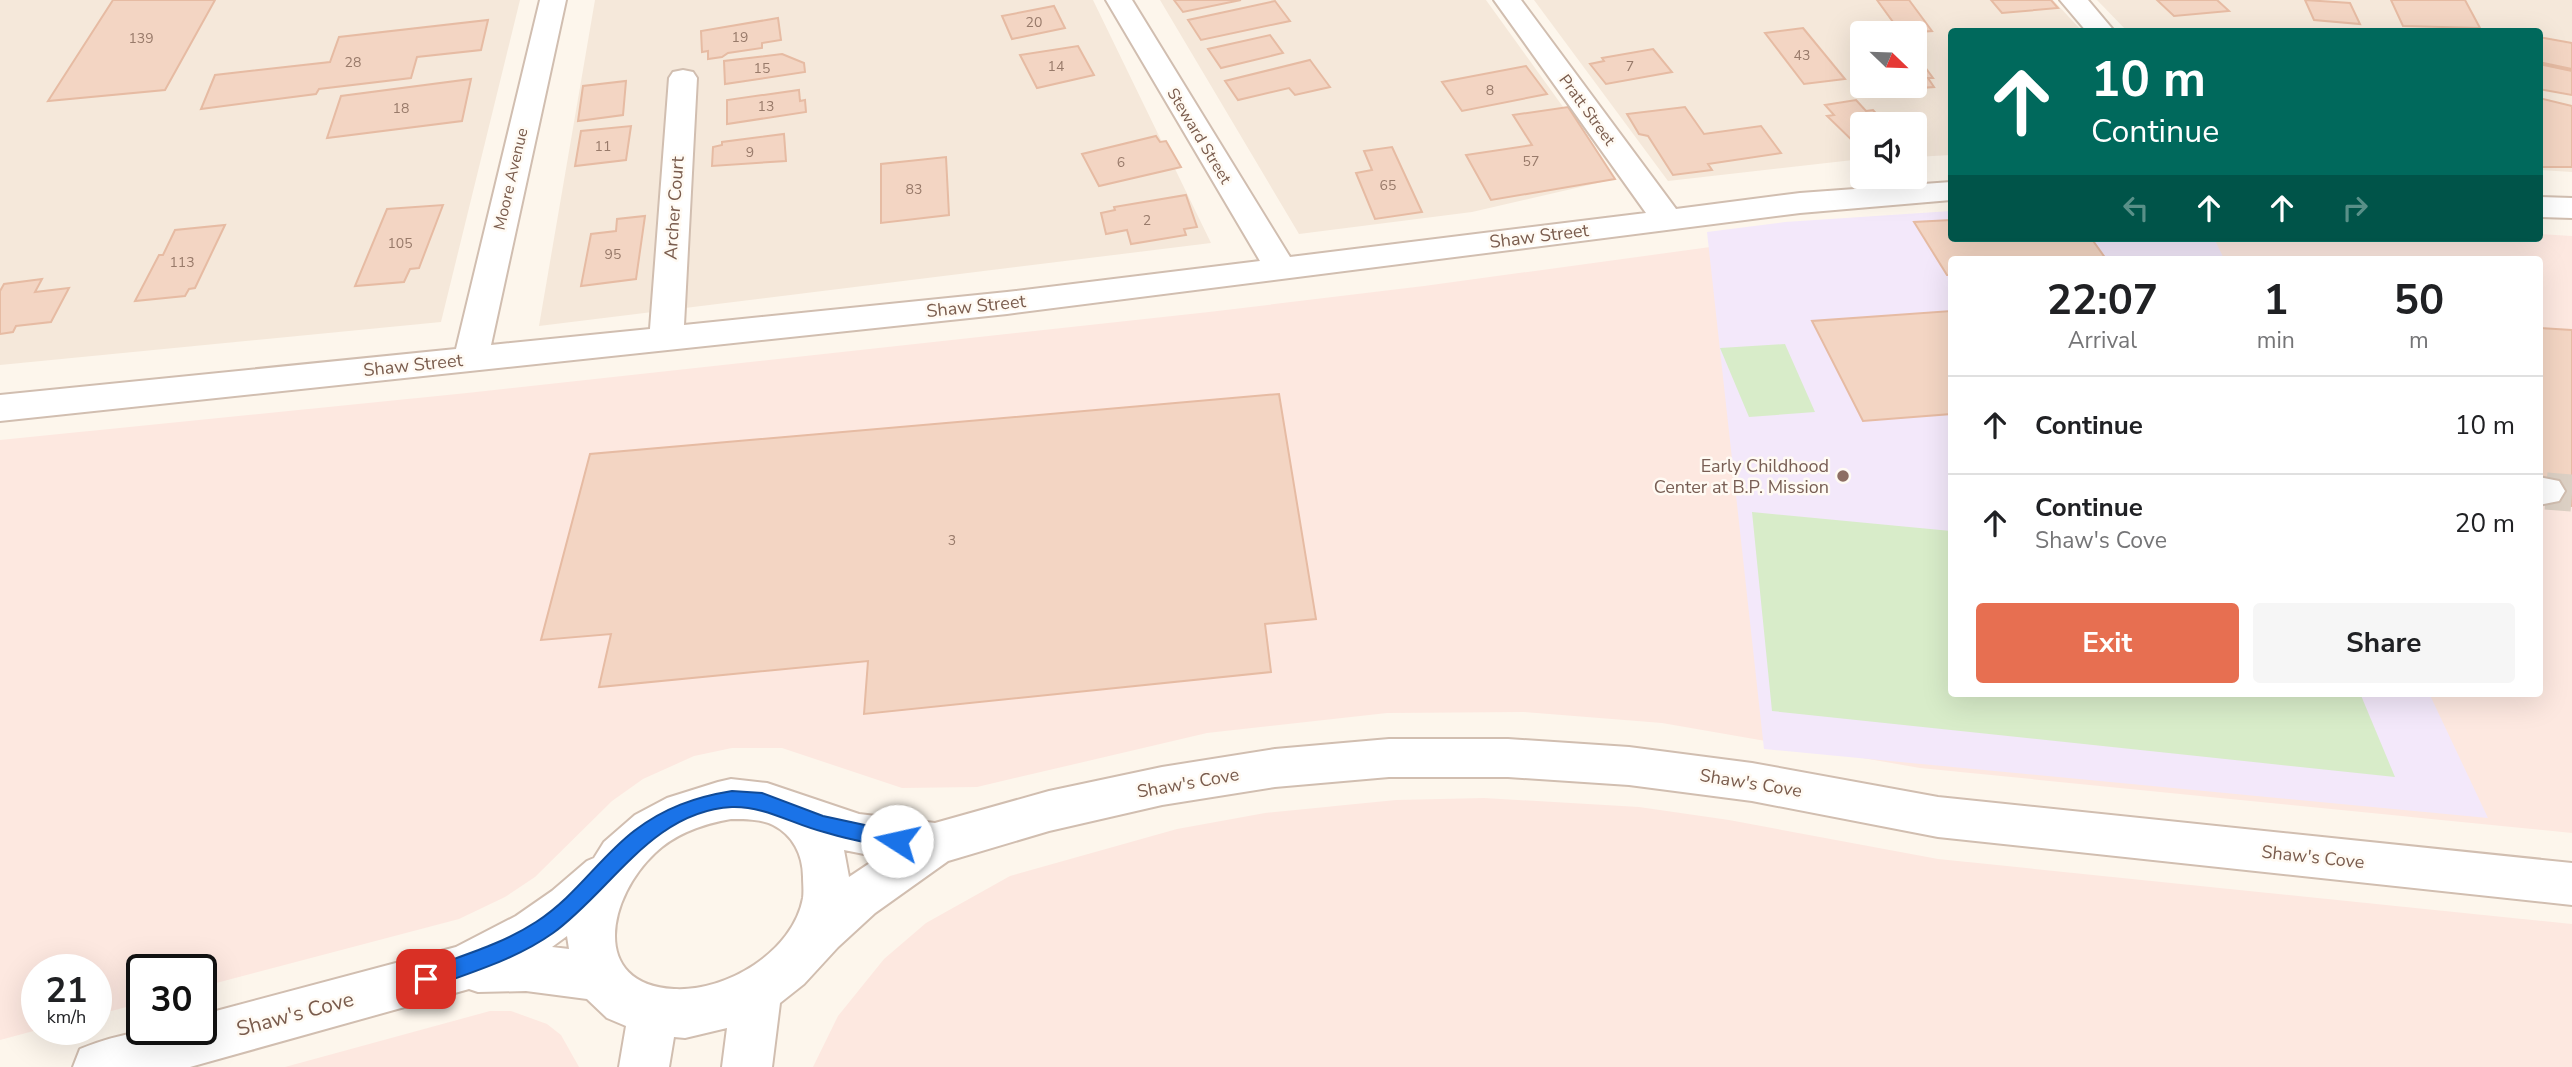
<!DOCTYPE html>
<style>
:root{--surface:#fff;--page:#f6f6f6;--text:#202124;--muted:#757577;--line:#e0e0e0;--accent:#e76f51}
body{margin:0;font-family:"Nunito Sans",sans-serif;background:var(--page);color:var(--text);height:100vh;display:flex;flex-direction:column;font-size:26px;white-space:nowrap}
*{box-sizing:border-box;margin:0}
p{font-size:23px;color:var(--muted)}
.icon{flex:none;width:38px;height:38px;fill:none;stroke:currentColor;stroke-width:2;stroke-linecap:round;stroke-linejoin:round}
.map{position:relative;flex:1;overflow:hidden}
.side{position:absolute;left:1948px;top:256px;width:595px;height:441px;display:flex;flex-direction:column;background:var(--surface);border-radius:7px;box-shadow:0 7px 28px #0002}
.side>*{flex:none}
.hud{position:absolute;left:1948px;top:28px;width:595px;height:214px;border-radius:7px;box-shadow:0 7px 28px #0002;background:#00695c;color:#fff;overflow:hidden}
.needle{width:46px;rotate:113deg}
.fabs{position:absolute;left:1850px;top:21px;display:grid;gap:14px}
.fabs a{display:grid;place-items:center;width:77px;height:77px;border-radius:7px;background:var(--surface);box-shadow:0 7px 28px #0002;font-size:35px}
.speed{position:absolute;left:21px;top:954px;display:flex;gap:14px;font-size:35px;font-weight:700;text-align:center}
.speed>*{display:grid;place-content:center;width:91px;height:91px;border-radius:50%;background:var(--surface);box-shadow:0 7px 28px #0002;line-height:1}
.speed small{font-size:18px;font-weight:400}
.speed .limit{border:4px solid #111;border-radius:10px;background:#fff;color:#111}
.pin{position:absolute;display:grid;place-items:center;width:60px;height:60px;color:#fff;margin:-30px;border-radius:14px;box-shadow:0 4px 10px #0006}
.me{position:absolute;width:77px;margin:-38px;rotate:280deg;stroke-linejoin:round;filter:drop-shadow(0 0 5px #0008)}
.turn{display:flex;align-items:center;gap:24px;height:147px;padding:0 28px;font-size:32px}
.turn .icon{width:91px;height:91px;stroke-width:2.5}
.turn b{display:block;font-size:49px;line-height:60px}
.lanes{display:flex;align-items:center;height:66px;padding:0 28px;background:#0003;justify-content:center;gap:35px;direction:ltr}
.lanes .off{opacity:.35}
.eta{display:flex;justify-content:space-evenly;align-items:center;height:119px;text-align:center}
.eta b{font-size:42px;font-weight:700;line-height:49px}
.primary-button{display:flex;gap:14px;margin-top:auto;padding:14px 28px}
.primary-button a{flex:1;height:80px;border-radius:7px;background:var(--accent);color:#fff;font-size:28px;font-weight:700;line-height:80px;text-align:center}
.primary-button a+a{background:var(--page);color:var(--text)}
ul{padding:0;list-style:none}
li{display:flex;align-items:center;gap:21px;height:98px;padding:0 28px;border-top:2px solid var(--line)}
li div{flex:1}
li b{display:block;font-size:26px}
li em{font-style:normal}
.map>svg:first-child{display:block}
.residential{fill:#f5e8da;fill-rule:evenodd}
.commercial{fill:#fde8e0;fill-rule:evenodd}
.education{fill:#f3e8fa}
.green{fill:#d8ecc9}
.building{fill:#f3d5c3;stroke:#e6bba3;stroke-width:2}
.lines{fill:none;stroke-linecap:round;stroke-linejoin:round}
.minor-tunnel{stroke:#dcd0c4;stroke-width:37;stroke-dasharray:37 18;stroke-linecap:butt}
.minor-casing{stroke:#d1beb0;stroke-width:4}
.minor{fill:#fff;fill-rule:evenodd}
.route{fill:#1a73e8;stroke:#114b97;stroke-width:2}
.education-dot{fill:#8d6e63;stroke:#fffaf3;stroke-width:2.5}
.labels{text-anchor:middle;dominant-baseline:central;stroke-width:5;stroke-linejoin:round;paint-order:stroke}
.number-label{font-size:14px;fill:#987a6a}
.far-street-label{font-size:16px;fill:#7a5c4d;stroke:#fffaf3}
.street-label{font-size:18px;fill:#7a5c4d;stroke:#fffaf3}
.education-label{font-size:18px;fill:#785e54;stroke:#fffaf3;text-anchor:end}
.near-street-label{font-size:21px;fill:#7a5c4d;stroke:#fffaf3}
</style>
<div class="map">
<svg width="2572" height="1067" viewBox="0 0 2572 1067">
<rect width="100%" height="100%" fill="#fdf6ec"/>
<path class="residential" d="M0,0h520l-79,322 -441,43z
M595,0h498l118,243 -672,83z
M1160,0h326l129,179 -143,33 -173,22z
M1534,0h519l29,31 -131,1v123l-36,2 -1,-33h-52v35l-194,22zM1862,33h52v53h-52z
M2097,0h475v172l-33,-2v-138l-412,-1z"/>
<path class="commercial" d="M2539,234l33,2v597l-652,-65 -258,-45 -138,-11 -137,1 -180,20 -230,54 -75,1 -120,-40h-50l-38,8 -51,23 -31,22 -77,76 -30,20 -46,22 -258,68v-17h-59v33l-46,12v-45h-59v59h4l-41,11v-600l467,-47 742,-81 215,-26 360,-49 755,1zM1951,259h588v434h-588z
M1484,798l155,9 90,13 209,39 634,65v143h-1759l25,-51 46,-57 42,-36 84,-47 167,-47 88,-16 131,-13z
M490,1011h21l36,13 14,11 18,32h-294z"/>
<path class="education" d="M1951,211v27h263l10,21h-273v434h478l59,125 -724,-69 -57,-517 78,-10z"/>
<path class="green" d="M1785,344l30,68 -66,5 -29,-69z
M1752,512l199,19v162h409l35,84 -623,-66z"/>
<path class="building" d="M113,0h102l-50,90 -117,11z
M1174,0h67l-58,12z
M1877,0h32l23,31 -31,2z
M1991,0h60l7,8 -56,5z
M2157,0h60l12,11 -55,5z
M2305,0l45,3 10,21 -46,-4z
M2391,0h74l15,28 -77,-2z
M1275,1l15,20 -89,19 -13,-20z
M1054,6l11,22 -53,11 -10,-23z
M778,18l3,22 -19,3v5l-34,5 -6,4 -14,2v-8l-6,1 -1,-21z
M488,20l-7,30 -64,7 -6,21 -92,11 -3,5 -115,15 14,-34 115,-13 9,-25z
M1803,28l42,51 -41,5 -39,-51z
M1270,35l13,18 -62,15 -13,-19z
M2539,37l33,6v26l-33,-7z
M1078,46l16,29 -57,13 -17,-33z
M1653,49l19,23 -66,12 -16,-20 14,-3 -2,-3z
M1914,52l19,26h-5l6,9 -44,3 -2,-4h26z
M782,54l22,9 1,9 -80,12 -1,-23z
M1310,60l20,27 -35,8 -6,-7 -51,12 -13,-19z
M2539,64l33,7v24l-33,-6z
M1526,66l21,28 -85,17 -20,-29z
M471,79l-9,42 -135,17 14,-42z
M626,81l-3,34 -45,6 5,-35z
M799,90l1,11 5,-1 1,12 -79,12v-24z
M2539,98l33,8v61h-33z
M1856,100l10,11 7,-1 13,14h-24v26l-35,-34 7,-1 -9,-10z
M1568,107l47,72 -124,21 -25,-45 66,-10 -19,-30z
M1685,107l19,27 57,-8 20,27 -73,11 4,6 -39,5 -25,-39 -9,-2 -12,-20z
M631,126l-5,34 -51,6 6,-35z
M784,134l2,27 -74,5 1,-19 9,-2v-3z
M1156,136l4,6 6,-1 15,26 -82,19 -17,-32z
M1392,147l30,65 -47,7 -19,-46 16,-3 -8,-19z
M946,157l3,58 -68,8v-59z
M1186,195l11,32 -13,2 2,6 -55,9 -4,-14 -21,4 -5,-21 14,-3 -1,-3z
M443,205l-24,63 -9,1 -6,13 -49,4 32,-77z
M645,216l-9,63 -55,7 10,-52 25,-3 1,-12z
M1951,220v18h140l15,21h-155v16h-4l-33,-53z
M225,225l-30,63 -6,1 -4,7 -50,5 24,-46h4l12,-25z
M42,279l-7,13 34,-4 -18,34 -35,4 -3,6 -13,2v-43l4,-7z
M1951,311v103l-88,7 -51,-100z
M2539,328l33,2v176l-18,-1 -15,-25z
M1279,394l37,225 -51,5 6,48 -407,42 4,-53 -269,26 12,-53 -70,6 49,-186z"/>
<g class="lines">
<path class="minor-tunnel" d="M2546,491l26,2"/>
<g class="minor-casing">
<path id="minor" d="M540,0h26l-75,345 159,-16 19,-251 4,-6 10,-2 10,2 4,6 -13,247 323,-33 253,-31 -154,-261h26l158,257 356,-44 -152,-213h27l155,209 124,-16 151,-11v18l-151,13 -793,101 -1007,107v-26l456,-46z
M2060,0h28l27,32h-28z
M2539,197l33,1v20l-33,-1z
M2539,477l20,4 6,10 -6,10 -20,4z
M1389,739h119l121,8 123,16 186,34 634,66v42l-634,-68 -186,-36 -123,-16 -121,-8h-119l-114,10 -113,18 -113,26 -101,30 -73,52 -37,34 -34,37 -24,19 -8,64h-50l5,-39 -42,10 -11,-1 -5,30h-50l7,-41 -19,-8 -20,-19 -61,-8 -48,1 -9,-3 -279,78h-117l7,-18c45,-18 74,-20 121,-20v-14l255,-68 60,-31 36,-25 35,-30 7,-3 10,-16 31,-27 32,-17 51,-16 13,-3 36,4 92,31 76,9 114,-32 113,-24 113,-18zM731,819c13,0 30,0 42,6 20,10 30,30 30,52 0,6 1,14 0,21 -10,54 -77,94 -129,91 -86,-5 -65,-93 -19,-136 21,-20 48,-29 76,-34zM844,850l35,7 -30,20zM567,936l2,13 -17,-2z"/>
</g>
<use href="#minor" class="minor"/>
</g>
<path class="route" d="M732,791l30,2 61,23 74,16 6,3 3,6 -3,6 -6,2c-25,-5 -50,-10 -73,-17 -32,-8 -59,-26 -92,-25 -80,4 -121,84 -179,126 -38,27 -84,40 -127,56l-7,-3 -3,-7 3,-7c40,-16 80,-26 117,-50 40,-26 63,-64 98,-91 30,-23 61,-34 98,-40z"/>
<circle class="education-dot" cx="1843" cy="476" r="7"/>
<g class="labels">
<g class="number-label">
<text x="1034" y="22">20</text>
<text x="740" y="37">19</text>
<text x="141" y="38">139</text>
<text x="1802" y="55">43</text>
<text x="353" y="62">28</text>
<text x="1056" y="66">14</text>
<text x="1630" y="66">7</text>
<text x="762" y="68">15</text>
<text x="1490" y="90">8</text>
<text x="766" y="106">13</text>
<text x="401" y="108">18</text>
<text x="603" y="146">11</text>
<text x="750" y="152">9</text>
<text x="1531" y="161">57</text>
<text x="1121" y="162">6</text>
<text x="1388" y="185">65</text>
<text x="914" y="189">83</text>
<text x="1147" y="220">2</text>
<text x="400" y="243">105</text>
<text x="613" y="254">95</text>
<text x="182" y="262">113</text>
<text x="952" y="540">3</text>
</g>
<g class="far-street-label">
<text transform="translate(1587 110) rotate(54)">Pratt Street</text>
<text transform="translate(1199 136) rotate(59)">Steward Street</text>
<text transform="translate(511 179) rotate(-77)">Moore Avenue</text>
</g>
<g class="street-label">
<text transform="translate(674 208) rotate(-86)">Archer Court</text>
<text transform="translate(1539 236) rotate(-7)">Shaw Street</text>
<text transform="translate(976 306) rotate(-6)">Shaw Street</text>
<text transform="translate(413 365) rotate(-6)">Shaw Street</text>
<text transform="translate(1188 783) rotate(-10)">Shaw's Cove</text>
<text transform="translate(1751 783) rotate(9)">Shaw's Cove</text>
<text transform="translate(2313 857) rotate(6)">Shaw's Cove</text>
</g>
<g class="education-label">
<text x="1829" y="466">Early Childhood<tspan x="1829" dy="21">Center at B.P. Mission</tspan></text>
</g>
<g class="near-street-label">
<text transform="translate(295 1014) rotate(-15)">Shaw's Cove</text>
</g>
</g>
</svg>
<div class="fabs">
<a><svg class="needle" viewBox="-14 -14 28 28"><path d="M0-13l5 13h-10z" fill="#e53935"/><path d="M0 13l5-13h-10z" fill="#757577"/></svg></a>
<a><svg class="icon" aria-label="sound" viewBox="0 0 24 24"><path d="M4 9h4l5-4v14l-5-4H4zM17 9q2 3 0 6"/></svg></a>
</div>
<div class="speed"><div>21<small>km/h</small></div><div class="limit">30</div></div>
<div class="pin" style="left:426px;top:979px;background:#d93025"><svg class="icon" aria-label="arrive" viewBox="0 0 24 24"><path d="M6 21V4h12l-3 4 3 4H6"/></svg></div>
<svg class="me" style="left:897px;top:841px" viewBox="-20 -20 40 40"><circle r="19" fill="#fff"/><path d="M0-13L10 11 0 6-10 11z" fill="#1a73e8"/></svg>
<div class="hud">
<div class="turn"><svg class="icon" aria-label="ahead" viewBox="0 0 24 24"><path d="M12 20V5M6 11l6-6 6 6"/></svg><div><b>10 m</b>Continue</div></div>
<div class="lanes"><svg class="icon off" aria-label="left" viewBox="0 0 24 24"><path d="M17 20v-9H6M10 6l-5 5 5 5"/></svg><svg class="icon" aria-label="ahead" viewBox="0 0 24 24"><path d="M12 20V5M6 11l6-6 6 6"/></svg><svg class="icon" aria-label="ahead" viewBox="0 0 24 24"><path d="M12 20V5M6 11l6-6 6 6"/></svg><svg class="icon off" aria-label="right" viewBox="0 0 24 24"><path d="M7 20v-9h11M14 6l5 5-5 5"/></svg></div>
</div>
<section class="side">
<div class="eta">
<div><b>22:07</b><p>Arrival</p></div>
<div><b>1</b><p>min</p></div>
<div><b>50</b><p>m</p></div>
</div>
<ul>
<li><svg class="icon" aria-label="ahead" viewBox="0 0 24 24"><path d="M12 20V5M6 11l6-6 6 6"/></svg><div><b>Continue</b></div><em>10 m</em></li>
<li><svg class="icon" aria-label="ahead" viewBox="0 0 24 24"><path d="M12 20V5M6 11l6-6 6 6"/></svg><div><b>Continue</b><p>Shaw's Cove</p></div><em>20 m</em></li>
</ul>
<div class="primary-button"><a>Exit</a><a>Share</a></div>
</section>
</div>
